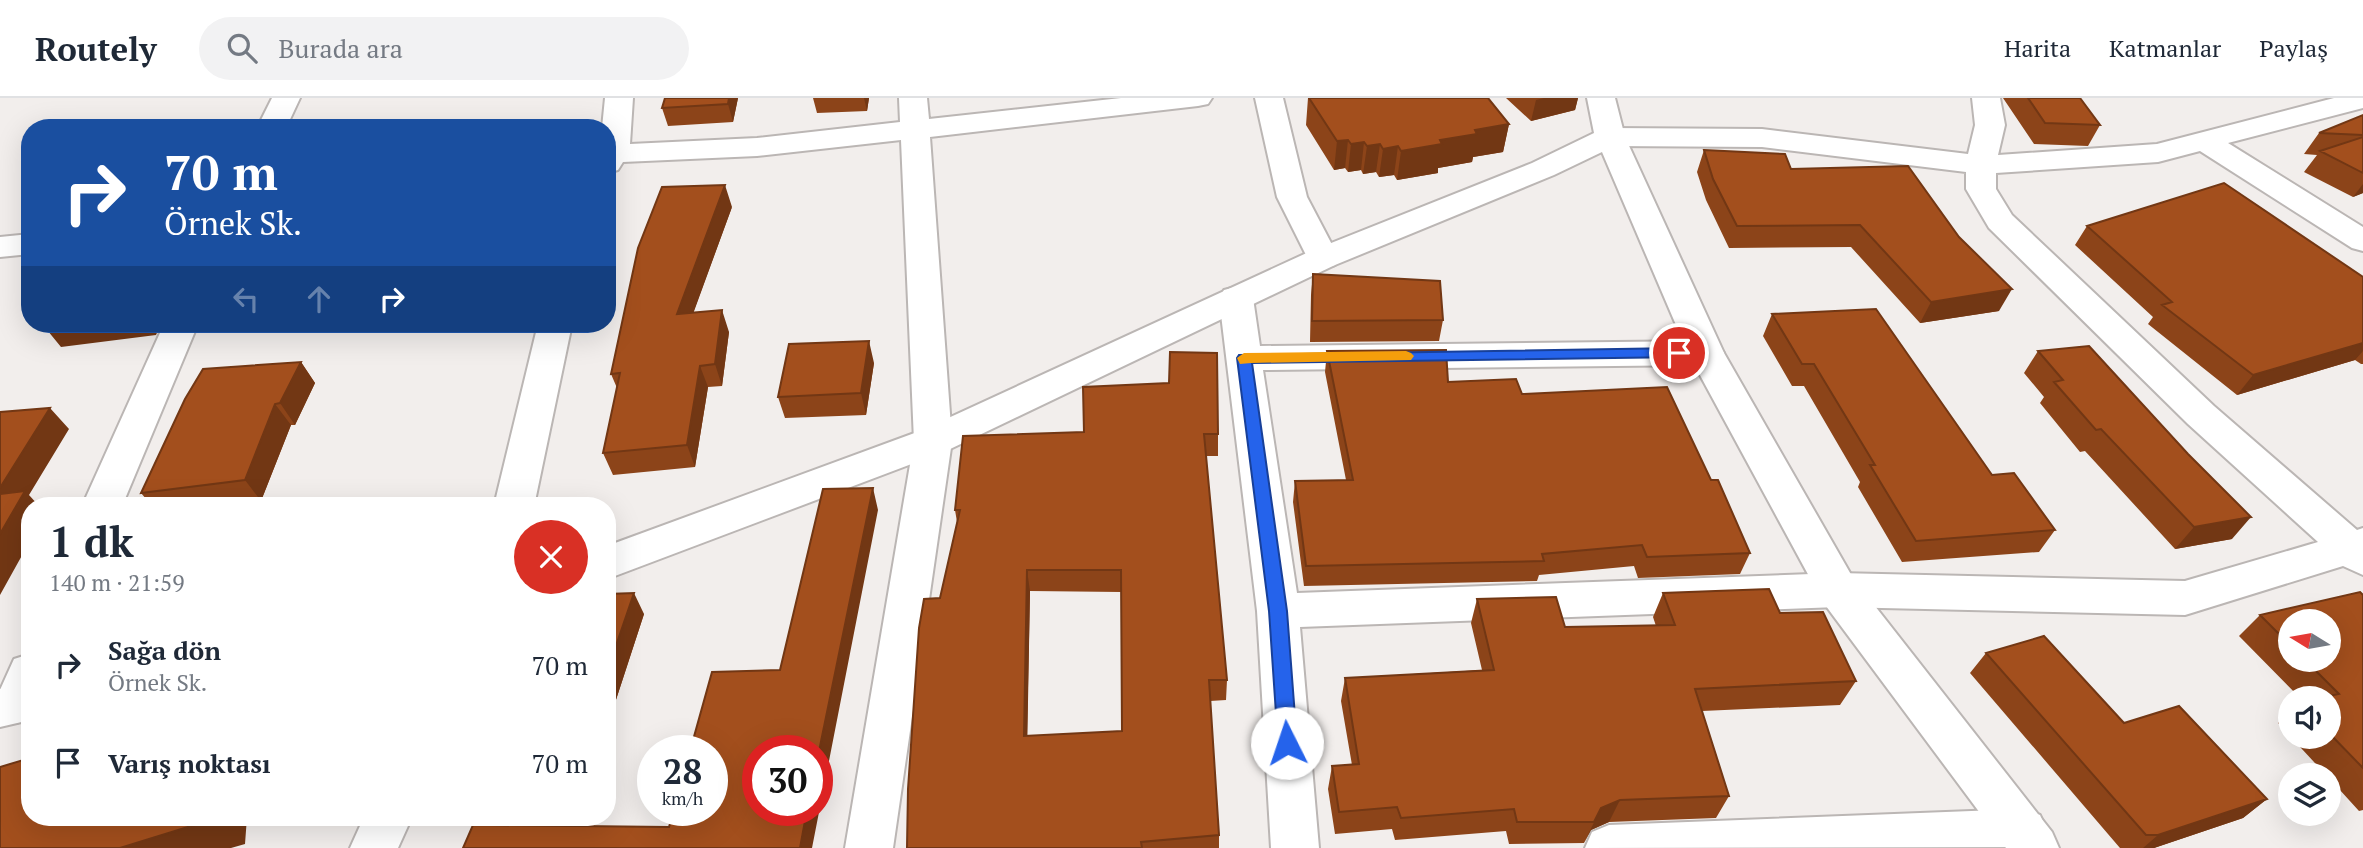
<!DOCTYPE html>
<html lang="tr">
<meta charset="utf-8">
<style>
:root{--surface:#fff;--page:#f2f2f3;--text:#1f2937;--muted:#747a83;--line:#e0e1e3}
body{margin:0;font-family:"PT Serif",serif;background:var(--page);color:var(--text);height:100vh;display:flex;flex-direction:column;font-size:26px;white-space:nowrap}
*{box-sizing:border-box;margin:0}
p{font-size:23px;color:var(--muted)}
.icon{flex:none;width:38px;height:38px;fill:none;stroke:currentColor;stroke-width:2;stroke-linecap:round;stroke-linejoin:round}
.map{position:relative;flex:1;overflow:hidden}
.drawer{position:absolute;left:21px;top:399px;width:595px;height:329px;display:flex;flex-direction:column;background:var(--surface);border-radius:28px;box-shadow:0 7px 28px #0002}
.drawer>*{flex:none}
.top-card{position:absolute;left:21px;top:21px;width:595px;height:214px;border-radius:28px;box-shadow:0 7px 28px #0002;background:#1a4fa0;color:#fff;overflow:hidden}
.needle{width:46px;rotate:281deg}
.fabs{position:absolute;left:2278px;top:511px;display:grid;gap:14px}
.fabs a{display:grid;place-items:center;width:63px;height:63px;border-radius:50%;background:var(--surface);box-shadow:0 7px 28px #0002;font-size:35px}
.speed{position:absolute;left:637px;top:637px;display:flex;gap:14px;font-size:35px;font-weight:700;text-align:center}
.speed>*{display:grid;place-content:center;width:91px;height:91px;border-radius:50%;background:var(--surface);box-shadow:0 7px 28px #0002;line-height:1}
.speed small{font-size:18px;font-weight:400}
.speed .limit{border:10px solid #d22;background:#fff;color:#111}
.pin{position:absolute;display:grid;place-items:center;width:60px;height:60px;color:#fff;margin:-30px;border:4px solid #fff;border-radius:50%;box-shadow:0 2px 7px #0007}
.me{position:absolute;width:77px;margin:-38px;rotate:356deg;stroke-linejoin:round;filter:drop-shadow(0 0 5px #0008)}
.turn{display:flex;align-items:center;gap:24px;height:147px;padding:0 28px;font-size:32px}
.turn .icon{width:91px;height:91px;stroke-width:2.5}
.turn b{display:block;font-size:49px;line-height:60px}
.lanes{display:flex;align-items:center;height:66px;padding:0 28px;background:#0003;justify-content:center;gap:35px;direction:ltr}
.lanes .off{opacity:.35}
.round{display:grid;place-items:center;flex:none;width:74px;height:74px;border-radius:37px;background:var(--page)}
.head{display:flex;align-items:center;justify-content:space-between;height:119px;padding:0 28px}
h1{font-size:42px;font-weight:600;line-height:52px}
ul{padding:0;list-style:none}
li{display:flex;align-items:center;gap:21px;height:98px;padding:0 28px}
li div{flex:1}
li b{display:block;font-size:26px}
li em{font-style:normal}
header{display:flex;align-items:center;gap:42px;box-sizing:border-box;height:98px;padding:0 35px;background:var(--surface);border-bottom:2px solid var(--line)}
header strong{font-size:33px}
nav{display:flex;gap:38px;margin-inline-start:auto;font-size:24px}
.search{width:490px;height:63px;background:var(--page);display:flex;align-items:center;gap:18px;box-sizing:border-box;padding:0 24px;border-radius:38px;color:var(--muted);font-size:26px}
.map>svg:first-child{display:block}
.lines{fill:none;stroke-linecap:round;stroke-linejoin:round}
.street-casing{stroke:#bbb6b4;stroke-width:4}
.secondary-casing{stroke:#bbb6b4;stroke-width:4}
.street{fill:#fff;fill-rule:evenodd}
.secondary{fill:#fff;fill-rule:evenodd}
.wall{fill:#8c4419;fill-rule:evenodd}
.shaded-wall{fill:#723714}
.building{fill:#a34f1d;stroke:#723714;stroke-width:2;fill-rule:evenodd}
.route{fill:#2563eb;stroke:#184099;stroke-width:2}
.slow{fill:#f59e0b}
</style>
<header>
<strong>Routely</strong>
<div class="search"><svg class="icon" aria-label="search" viewBox="0 0 24 24"><circle cx="10" cy="10" r="6"/><path d="M15 15l6 6"/></svg>Burada ara</div>
<nav><a>Harita</a><a>Katmanlar</a><a>Paylaş</a></nav>
</header>
<div class="map">
<svg width="2363" height="750" viewBox="0 0 2363 750">
<rect width="100%" height="100%" fill="#f2eeec"/>
<g class="lines">
<g class="street-casing">
<path id="street" d="M272,0h28l-14,30h-29z
M605,0h28l-3,46 127,-6 143,-16 -1,-24h28l2,21 192,-21h91l-4,6 -10,2 -268,31 22,304 -59,407h-48l69,-407 -13,-301 -144,16 -134,6 -5,8 -11,3v-45h-5z
M1255,0h28l24,99 32,61 -4,7 -12,3 -12,-3 -34,-68z
M1972,0h28l5,27 -7,30 159,-11 177,-46h29v10l-135,35 135,84v24l-11,-3 -152,-97 -42,11 -162,11v16l16,26 202,191 143,124 6,-2v47l-20,-9 -158,49 -347,-8 -538,20 19,221h-48l-14,-237 -38,-313 5,-8 12,-3 12,3 5,8 7,48 446,-5 12,4 6,8 -6,8 -12,4 -443,5 34,223 541,-20 347,8 133,-39 -130,-118 -199,-196 -23,-39v-17l-204,-25 -152,-1 -10,-3 -5,-6 5,-6 10,-3 152,1 206,25 7,-29z
M30,136v20l-30,3v-20z
M164,226h34l-76,182h-40z
M538,226h34l-38,182h-40z
M30,556v64l-14,5 -16,-6v-27l14,-31z
M2023,711l17,6 7,16 -7,16 -455,1 7,-16 17,-7z
M364,719h48l-14,31h-48z"/>
</g>
<g class="secondary-casing">
<path id="secondary" d="M1587,0h28l10,39 99,216 129,225 199,254 7,16h-53l-183,-246 -135,-249 -86,-201 -48,23 -219,90 -389,186 -339,128v-33l313,-115 391,-180 221,-88 62,-30z
M30,584v38l-30,7v-38z"/>
</g>
<use href="#street" class="street"/>
<use href="#secondary" class="secondary"/>
</g>
<path class="wall" d="M738,0l-5,24 -65,4 -6,-18z
M813,0h56l-2,13 -50,2z
M1308,0l201,26 -6,28 -30,5 -1,5 -34,6v5l-41,7 -3,-5 -15,2 -3,-5 -13,2 -2,-4 -13,2 -3,-4 -11,2 -28,-45z
M1506,0h72l-3,12 -44,11z
M2003,0h77l20,27 -12,21 -54,-2z
M2363,17v78l-10,4 -49,-25 13,-17 -13,-1 15,-21z
M1704,52l87,19 208,142 -79,12 -69,-76 -122,1 -23,-48 -9,-28z
M732,109l-39,106 36,19 -7,54 -14,1 -13,80 -82,8 -10,-22 14,-65 -6,-14z
M2087,128l276,51v87h-2l-6,-4 -118,35 -89,-71 5,-7 -78,-72z
M1313,176l130,46 -4,21 -129,1 1,-47z
M1772,216l220,161 63,55 -16,22 -137,10 -44,-75 2,-5 -56,-96h-12l-29,-50z
M1327,253l121,31 74,12 189,86 39,73 -10,21 -102,4 -4,-12 -95,9 -2,6 -233,5 -11,-84 2,-21 51,-1 -21,-108z
M2038,253l194,188 -57,10 -90,-98 -5,1 -40,-49 4,-6 -20,-24z
M301,264l14,21 -20,42h-4l-30,76 -33,5h-76l-11,-13z
M874,265l-8,52 -81,3 -7,-21z
M1084,334l134,2v22h-12l21,224 -1,20 -16,1 9,134v13h-312l33,-250 17,-76 -2,-12zM1030,493l91,1 1,139 -95,5z
M1663,495l117,20 76,68 -16,24 -138,6 27,85 -13,22 -107,4 -18,8 -7,13 -75,1 -3,-13 -111,9 -3,-11 -57,5 -7,-45 4,-23 20,-1 -11,-64 4,-23 137,-8 -11,-47 6,-24 88,28 91,-1 -3,-9z
M607,496l37,20 -32,98h-5z
M2363,497v215l-4,1 -30,-33v-3h-3l-48,-52 13,-12v26h38v-39h-29l-61,-62 21,-21zM2291,523l38,39h-38z
M1986,555l138,70 143,76 -24,19 -89,30h-34l-150,-175z"/>
<path class="shaded-wall" d="M729,0h9l-5,24 -5,-18z
M864,0h5l-2,13z
M1544,0h34l-3,12 -44,11 5,-21z
M1509,26l-6,28 -30,5 -1,5 -34,6v5l-41,7 4,-29 74,-21z
M1348,42l-3,28 -11,2 3,-29z
M1364,44l-3,28 -13,2 3,-28z
M1380,46l-4,28 -13,2 4,-28z
M1398,48l-4,29 -15,2 4,-28z
M2363,86v9l-10,4z
M725,87l7,22 -47,129 -8,-22z
M2012,191l-13,22 -79,12 11,-21z
M25,194h5v7z
M722,212l7,22 -7,54 -7,-22z
M55,226h106l-5,11 -95,12 -18,-22z
M869,243l5,22 -8,52 -5,-22z
M2363,245v8l-8,9 -118,35 16,-20z
M301,264l14,21 -20,42 -15,-22z
M700,268l8,21 -13,80 -8,-22z
M275,306l16,21 -30,76 -16,-21z
M50,310l19,21 -40,66 10,11h-9v35l-30,54v-107z
M873,390l5,22 -66,338h-12l7,-38h10v-49z
M2251,419l-19,22 -57,10 19,-22z
M1027,472l3,21 -3,166 -3,-21z
M634,495l10,21 -32,98 -5,-8v-32z
M2267,701l-24,19 -89,30h-11l15,-13z
M1620,702l-11,22 -18,8 -7,13 17,-35z
M217,719h30l-2,27 -14,4h-111z"/>
<path class="building" d="M665,0h64l-1,6 -66,4z
M1309,0h179l21,26 -34,6 2,4 -37,6 2,4 -41,7 -3,-5 -15,3 -3,-5 -13,2 -3,-4 -13,2 -3,-4 -11,1z
M2028,0h52l20,27 -55,-2z
M2363,17v20l-44,-2z
M2363,39v36l-43,-22z
M1704,52l81,4 6,15 117,-3 51,71 53,52 -81,13 -71,-77 -123,1 -24,-47z
M2224,85l139,94v66l-110,32 -91,-70 10,-3 -85,-76z
M725,87l-48,129 45,-4 -7,54 -15,2 -13,79 -84,8 17,-80 -9,1 27,-126 24,-61z
M1313,176l127,7 3,39 -131,1z
M30,187v7h-5z
M1876,211l116,166 22,-2 41,57 -139,11 -46,-76h5l-61,-101h-12l-30,-50z
M869,243l-8,52 -83,4 11,-53z
M2089,248l99,108 63,63 -57,10 -93,-98 -5,1 -42,-48 9,-2 -25,-29z
M1446,252l2,32 68,-3 6,15 145,-7 44,93h7l32,73 -103,4 -5,-12 -100,9 2,7 -238,5 -11,-85 58,-1 -26,-129z
M1170,254l47,1 1,81h-14l23,246h-18l10,155 -78,7 1,6h-235l1,-59 11,-161 5,-29 16,-1 20,-88h-5l8,-74 121,-4 -1,-45 86,-4zM1027,472h94l1,161 -98,5z
M301,264l-21,41 -5,1 -30,76 -104,13 44,-94 18,-30z
M50,310l-50,80v-76z
M873,390l-56,273v-10h-59v59h49l-7,38h-337l10,-23 196,2 5,-17h38v-59h-22l22,-79 68,-2 43,-181z
M25,393l-25,43v-40z
M1769,491l11,24 43,-1 33,69 -161,8 34,107 -109,4 -19,8 -7,14h-77l-3,-13 -113,9 -4,-11 -58,5 -7,-46 27,-2 -14,-86 149,-8 -17,-71 79,-2 9,30 110,-2 -12,-32z
M2360,494l3,3v173l-34,-35v-35h-10l20,-4 -34,-34h24v-39h-38v25l-31,-31z
M634,495l-27,79v-78z
M2044,538l80,87 55,-17 88,93 -109,36h-12l-160,-182z
M30,660v59l187,1 -97,30h-120v-81z"/>
<path class="route" d="M1679,250l5,2 3,3 -3,4 -432,6 35,248 10,132 -3,6 -7,2 -6,-2 -3,-6 -9,-132 -32,-253 2,-3z"/>
<path class="slow" d="M1406,253l5,2 3,3 -3,4 -160,3 -11,1 -3,-6 7,-5z"/>
</svg>
<div class="fabs">
<a><svg class="needle" viewBox="-14 -14 28 28"><path d="M0-13l5 13h-10z" fill="#e53935"/><path d="M0 13l5-13h-10z" fill="#747a83"/></svg></a>
<a><svg class="icon" aria-label="sound" viewBox="0 0 24 24"><path d="M4 9h4l5-4v14l-5-4H4zM17 9q2 3 0 6"/></svg></a>
<a><svg class="icon" aria-label="layers" viewBox="0 0 24 24"><path d="M12 4l9 5-9 5-9-5zM3 14l9 5 9-5"/></svg></a>
</div>
<div class="speed"><div>28<small>km/h</small></div><div class="limit">30</div></div>
<div class="pin" style="left:1679px;top:255px;background:#d93025"><svg class="icon" aria-label="arrive" viewBox="0 0 24 24"><path d="M6 21V4h12l-3 4 3 4H6"/></svg></div>
<svg class="me" style="left:1287px;top:645px" viewBox="-20 -20 40 40"><circle r="19" fill="#fff"/><path d="M0-13L10 11 0 6-10 11z" fill="#2563eb"/></svg>
<div class="top-card">
<div class="turn"><svg class="icon" aria-label="right" viewBox="0 0 24 24"><path d="M7 20v-9h11M14 6l5 5-5 5"/></svg><div><b>70 m</b>Örnek Sk.</div></div>
<div class="lanes"><svg class="icon off" aria-label="left" viewBox="0 0 24 24"><path d="M17 20v-9H6M10 6l-5 5 5 5"/></svg><svg class="icon off" aria-label="ahead" viewBox="0 0 24 24"><path d="M12 20V5M6 11l6-6 6 6"/></svg><svg class="icon" aria-label="right" viewBox="0 0 24 24"><path d="M7 20v-9h11M14 6l5 5-5 5"/></svg></div>
</div>
<section class="drawer">
<div class="head"><div><h1>1 dk</h1><p>140 m · 21:59</p></div><a class="round" style="background:#d93025;color:#fff"><svg class="icon" aria-label="close" viewBox="0 0 24 24"><path d="M6 6l12 12M18 6L6 18"/></svg></a></div>
<ul>
<li><svg class="icon" aria-label="right" viewBox="0 0 24 24"><path d="M7 20v-9h11M14 6l5 5-5 5"/></svg><div><b>Sağa dön</b><p>Örnek Sk.</p></div><em>70 m</em></li>
<li><svg class="icon" aria-label="arrive" viewBox="0 0 24 24"><path d="M6 21V4h12l-3 4 3 4H6"/></svg><div><b>Varış noktası</b></div><em>70 m</em></li>
</ul>
</section>
</div>
